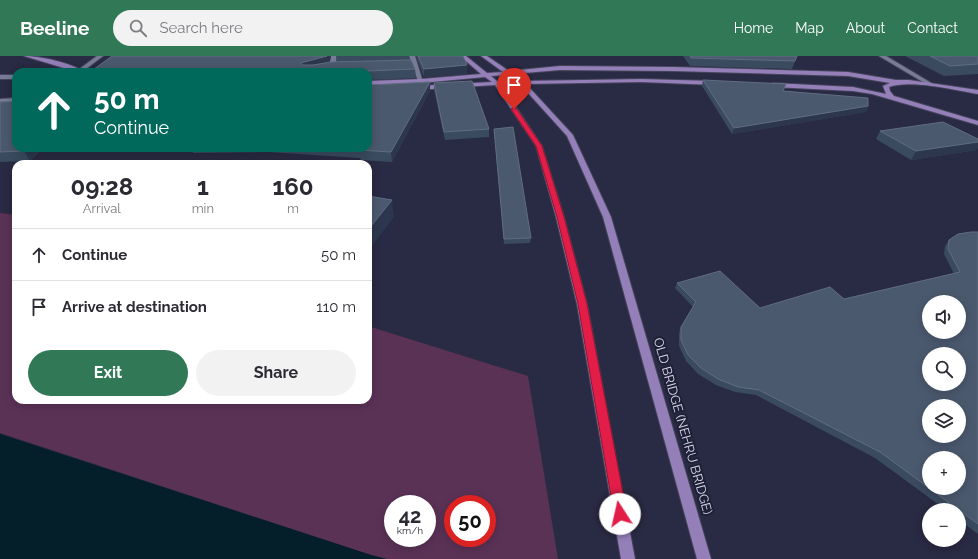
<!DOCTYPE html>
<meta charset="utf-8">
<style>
:root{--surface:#fff;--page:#f2f2f3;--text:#2b2b33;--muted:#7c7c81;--line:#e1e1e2;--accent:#317956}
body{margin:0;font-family:Raleway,sans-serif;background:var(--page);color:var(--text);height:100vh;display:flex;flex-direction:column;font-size:15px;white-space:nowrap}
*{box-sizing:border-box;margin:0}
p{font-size:13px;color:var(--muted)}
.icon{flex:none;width:22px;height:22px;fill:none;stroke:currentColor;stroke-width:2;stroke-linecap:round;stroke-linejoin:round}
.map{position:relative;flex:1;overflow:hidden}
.details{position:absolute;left:12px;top:104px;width:360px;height:244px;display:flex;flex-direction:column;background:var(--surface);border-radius:12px;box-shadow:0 2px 10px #0003}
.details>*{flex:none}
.hud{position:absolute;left:12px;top:12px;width:360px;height:84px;border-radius:12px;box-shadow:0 2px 10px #0003;background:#00695c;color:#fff;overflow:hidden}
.buttons{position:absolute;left:922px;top:239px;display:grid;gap:8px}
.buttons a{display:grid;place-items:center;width:44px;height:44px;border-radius:50%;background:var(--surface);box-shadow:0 2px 10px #0003;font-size:20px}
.speed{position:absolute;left:384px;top:439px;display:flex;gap:8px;font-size:20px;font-weight:700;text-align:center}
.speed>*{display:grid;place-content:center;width:52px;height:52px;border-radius:50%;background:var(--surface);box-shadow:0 2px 10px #0003;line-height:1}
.speed small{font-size:10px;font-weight:400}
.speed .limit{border:6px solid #d22;background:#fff;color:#111}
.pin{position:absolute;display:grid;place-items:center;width:34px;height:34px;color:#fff;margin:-41px -17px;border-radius:50% 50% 50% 0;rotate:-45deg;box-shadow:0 0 4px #0007}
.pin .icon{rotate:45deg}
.me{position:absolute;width:44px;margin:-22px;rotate:350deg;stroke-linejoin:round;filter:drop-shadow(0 0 3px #0008)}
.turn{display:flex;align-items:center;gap:14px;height:84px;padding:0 16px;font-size:18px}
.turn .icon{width:52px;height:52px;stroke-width:2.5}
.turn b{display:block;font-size:28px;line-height:34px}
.eta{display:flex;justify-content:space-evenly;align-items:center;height:68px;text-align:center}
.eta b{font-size:24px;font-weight:700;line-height:28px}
.action{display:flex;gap:8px;margin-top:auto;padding:8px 16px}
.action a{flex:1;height:46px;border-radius:24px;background:var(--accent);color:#fff;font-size:16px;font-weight:700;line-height:46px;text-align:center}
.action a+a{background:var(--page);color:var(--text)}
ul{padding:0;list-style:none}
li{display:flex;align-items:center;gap:12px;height:52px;padding:0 16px;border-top:1px solid var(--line)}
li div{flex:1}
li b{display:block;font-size:15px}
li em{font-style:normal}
header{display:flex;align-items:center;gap:24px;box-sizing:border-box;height:56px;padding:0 20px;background:var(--accent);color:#fff}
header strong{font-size:19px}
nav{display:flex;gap:22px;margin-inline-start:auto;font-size:14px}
.search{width:280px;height:36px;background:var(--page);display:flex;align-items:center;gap:10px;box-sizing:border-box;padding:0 14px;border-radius:22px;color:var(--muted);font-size:15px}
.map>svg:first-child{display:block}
.green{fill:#5a3256;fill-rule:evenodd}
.water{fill:#041e2a}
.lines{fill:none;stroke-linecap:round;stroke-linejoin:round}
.minor-casing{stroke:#45455b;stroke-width:2}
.major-casing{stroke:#45455b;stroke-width:2}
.minor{fill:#787b98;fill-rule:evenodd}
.major{fill:#947fb8;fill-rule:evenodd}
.wall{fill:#3a4a5f}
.shaded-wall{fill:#2c374e}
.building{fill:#4b596e;stroke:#606d81;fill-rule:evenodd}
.route{fill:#e11d48;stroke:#92132f}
.labels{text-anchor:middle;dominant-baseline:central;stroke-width:4;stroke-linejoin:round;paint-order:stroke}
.near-street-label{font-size:13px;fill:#d6d7e8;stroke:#1f2038}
</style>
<header>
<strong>Beeline</strong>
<div class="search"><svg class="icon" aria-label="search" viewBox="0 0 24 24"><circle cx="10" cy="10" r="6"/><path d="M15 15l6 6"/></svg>Search here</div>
<nav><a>Home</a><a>Map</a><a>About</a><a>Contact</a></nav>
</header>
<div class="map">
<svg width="978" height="503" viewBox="0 0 978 503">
<rect width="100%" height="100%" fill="#292a43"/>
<path class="green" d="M0,157l16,2v185h352v-74l160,50 30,183h-171l-16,-4 -371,-122zM393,448h34v34h-34zM453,448h34v34h-34z"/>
<path class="water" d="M0,378l371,121 16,4h-387z"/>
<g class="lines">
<g class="minor-casing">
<path id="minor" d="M97,0h6l-21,16h-4v-2z
M331,0h6l-2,11 -3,2 -3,-2z
M409,0h6l8,26 -5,-1z
M879,0h7l47,28 -5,1z
M0,19h16v4h-16z
M16,42v4l-16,1v-4z"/>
</g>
<g class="major-casing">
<path id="major" d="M24,0c17,0 47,7 61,16h-8z
M460,0h6l21,17 16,-1 -22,-16h6l22,15 51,-5 113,1 175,5 48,8h13l69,10v4c-23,-4 -69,-15 -89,-7l1,4 4,5 84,25v4l-106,-31 -19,-3 -80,-4 -3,-2 3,-2 80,4 33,7 -3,-8 7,-3 -42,-7 -175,-5 -113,-1 -47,4 10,7 118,-2 74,2 3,2 -3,2 -74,-3 -115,2 47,51 38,82 100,342h-14l-94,-342 -36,-81 -47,-52 -19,1 41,61 22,71 23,87 48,255h-14l-44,-255 -21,-87 -20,-71 -41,-61 -78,5 -3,-2 3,-2 75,-4 -7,-5 -64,6 -53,2v-4l53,-2 60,-5zM507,19l9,6 -18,1 -7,-6z"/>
</g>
<use href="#minor" class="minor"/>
<use href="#major" class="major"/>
</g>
<path class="wall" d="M336,0h73l1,4 5,9 1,9 -48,2v-8h-278l247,-10z
M416,0h47l4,18 -43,3z
M683,0h114l-5,13 -102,-3z
M905,0h73v18l-34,2z
M703,24l80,11 85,15 -2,6 -134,22 -30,-48z
M430,26v9l-38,71 -31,-2 -1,-2 -92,-6 -75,1 -2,-5h177z
M434,27l55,46v8l-44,3 -11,-50z
M0,46l16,46h27l-13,13 -30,1z
M494,73l37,109 -1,5 -26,1z
M880,75l97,19 -66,10 -35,-21z
M978,176v302l-19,-14v-10h-13l-71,-52 -119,-63 -21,-3 -19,-7 -18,-11 -12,-13 -7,-15v-13l2,-6 12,-20 -18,-19 2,-5 83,25 84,-9 110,-25 -10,-20 1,-8 4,-6z"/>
<path class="shaded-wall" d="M327,0h4l-2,9 -26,6 -2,-8z
M467,9v9l-43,3v-8z
M430,26v9l-38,71 -1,-10z
M868,50l-2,6 -134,22 2,-6z
M978,86v6l-1,2 -66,10 5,-9z
M26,92h17l-13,13 -6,-10z
M392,144l2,17 -26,34v-21z"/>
<path class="building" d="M112,0h215l-26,7 1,2h11l18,-3 80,-2 4,9 -48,2 -1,1h-276z
M418,0h45l4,9 -43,4z
M690,0h107l-2,5 -104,-3z
M930,0h48v8l-28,2z
M703,24l83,4 -3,7 85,7v8l-134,22z
M472,25l17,48 -45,3 -10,-49z
M430,26l-39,70 -32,-2 1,-2h8v-63z
M16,45v47h10l-2,3 -24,1v-50z
M943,66l35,17v3l-62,9 -36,-20z
M513,71l18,111 -27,1 -10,-110z
M368,140l24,4 -24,30z
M971,176h7v292l-49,-36h30v-30h-30v30l-49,-36 -121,-62 -21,-3 -20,-8 -17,-11 -13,-13 -7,-15v-13l15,-25 -19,-19 43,-12 40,37 70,-21 14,12 116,-27 -12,-23 1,-9 9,-6zM929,246h30v30h-30zM929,298h30v30h-30zM929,350h30v30h-30z"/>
<path class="route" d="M514,51l2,1 26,38 22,71 23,87 40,210 -2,4 -5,2 -4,-2 -2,-4 -36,-210 -21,-87 -21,-71 -25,-37z"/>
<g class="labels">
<g class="near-street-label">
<text transform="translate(683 370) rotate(74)">OLD BRIDGE (NEHRU BRIDGE)</text>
</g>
</g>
</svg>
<div class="buttons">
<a><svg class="icon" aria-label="sound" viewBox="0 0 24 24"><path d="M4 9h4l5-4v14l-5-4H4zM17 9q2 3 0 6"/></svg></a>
<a><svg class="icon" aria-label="search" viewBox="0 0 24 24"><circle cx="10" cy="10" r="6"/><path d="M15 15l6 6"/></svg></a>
<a><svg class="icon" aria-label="layers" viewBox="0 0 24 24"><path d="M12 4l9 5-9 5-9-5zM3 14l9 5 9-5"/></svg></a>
<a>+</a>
<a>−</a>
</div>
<div class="speed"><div>42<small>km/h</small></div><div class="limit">50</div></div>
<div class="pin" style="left:514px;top:53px;background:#d93025"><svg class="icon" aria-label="arrive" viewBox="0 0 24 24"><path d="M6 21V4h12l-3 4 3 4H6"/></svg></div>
<svg class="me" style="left:620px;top:458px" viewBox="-20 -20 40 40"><circle r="19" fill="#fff"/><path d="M0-13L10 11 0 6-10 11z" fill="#e11d48"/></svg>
<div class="hud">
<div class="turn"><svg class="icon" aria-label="ahead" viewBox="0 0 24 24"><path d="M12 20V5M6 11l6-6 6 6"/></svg><div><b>50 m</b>Continue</div></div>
</div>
<section class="details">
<div class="eta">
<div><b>09:28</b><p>Arrival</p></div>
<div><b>1</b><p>min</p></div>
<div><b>160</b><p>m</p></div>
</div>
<ul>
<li><svg class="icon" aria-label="ahead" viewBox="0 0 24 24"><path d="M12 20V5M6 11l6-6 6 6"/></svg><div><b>Continue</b></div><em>50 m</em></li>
<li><svg class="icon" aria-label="arrive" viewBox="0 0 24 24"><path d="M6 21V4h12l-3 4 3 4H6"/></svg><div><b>Arrive at destination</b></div><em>110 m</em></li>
</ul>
<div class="action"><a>Exit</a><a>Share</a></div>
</section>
</div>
